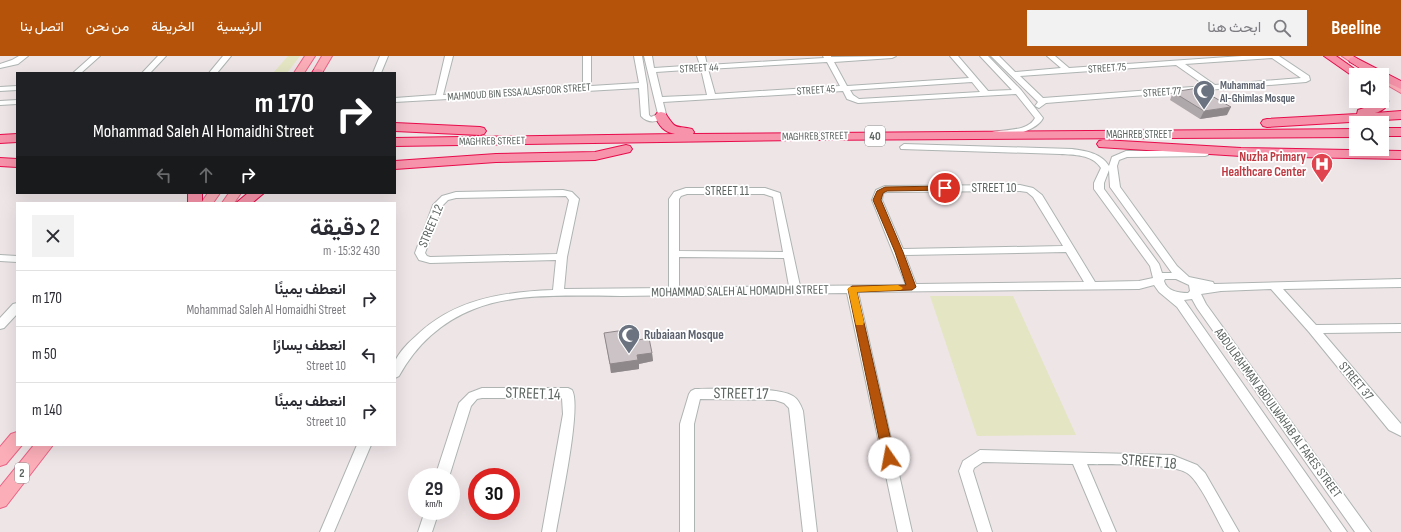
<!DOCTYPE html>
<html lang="ar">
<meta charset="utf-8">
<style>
:root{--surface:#fff;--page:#f2f2f3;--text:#2b2b33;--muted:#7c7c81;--line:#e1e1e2;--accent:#b45309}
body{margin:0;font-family:"Sofia Sans Condensed",Vazirmatn,sans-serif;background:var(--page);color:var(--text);direction:rtl;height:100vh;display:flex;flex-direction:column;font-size:15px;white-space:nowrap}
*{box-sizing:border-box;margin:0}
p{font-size:13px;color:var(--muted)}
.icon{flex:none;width:22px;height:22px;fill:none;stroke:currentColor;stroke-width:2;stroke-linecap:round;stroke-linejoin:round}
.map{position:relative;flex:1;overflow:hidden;direction:ltr}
.details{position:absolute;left:16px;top:146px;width:380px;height:244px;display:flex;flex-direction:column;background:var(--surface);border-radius:0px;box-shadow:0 4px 16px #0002;direction:rtl}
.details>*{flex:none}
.hud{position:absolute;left:16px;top:16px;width:380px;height:122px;border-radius:0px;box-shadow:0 4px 16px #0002;direction:rtl;background:#202124;color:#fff;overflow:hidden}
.tools{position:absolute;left:1349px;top:12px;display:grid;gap:8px}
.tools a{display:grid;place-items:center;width:40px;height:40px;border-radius:0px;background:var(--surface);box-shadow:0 4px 16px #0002;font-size:20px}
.speed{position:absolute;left:408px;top:412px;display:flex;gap:8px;font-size:20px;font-weight:700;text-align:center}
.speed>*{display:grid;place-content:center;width:52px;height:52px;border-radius:50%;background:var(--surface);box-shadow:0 4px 16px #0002;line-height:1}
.speed small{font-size:10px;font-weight:400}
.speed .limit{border:6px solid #d22;background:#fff;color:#111}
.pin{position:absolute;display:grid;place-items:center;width:34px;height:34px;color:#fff;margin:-17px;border:2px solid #fff;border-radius:50%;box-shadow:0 1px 4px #0007}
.me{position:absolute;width:44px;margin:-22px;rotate:348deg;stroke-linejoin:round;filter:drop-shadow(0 0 3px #0008)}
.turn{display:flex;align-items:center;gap:14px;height:84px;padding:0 16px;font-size:18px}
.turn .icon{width:52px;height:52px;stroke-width:2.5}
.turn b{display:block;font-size:28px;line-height:34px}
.lanes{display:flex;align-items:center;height:38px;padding:0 16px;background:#0003;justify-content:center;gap:20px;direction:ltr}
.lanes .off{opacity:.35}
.round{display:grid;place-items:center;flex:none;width:42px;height:42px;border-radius:0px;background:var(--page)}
.headline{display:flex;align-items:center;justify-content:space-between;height:68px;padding:0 16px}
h1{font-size:24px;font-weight:600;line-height:30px}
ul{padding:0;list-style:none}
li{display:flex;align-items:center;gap:12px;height:56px;padding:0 16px;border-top:1px solid var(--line)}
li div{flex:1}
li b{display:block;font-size:15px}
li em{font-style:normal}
header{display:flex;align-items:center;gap:24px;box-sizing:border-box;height:56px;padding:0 20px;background:var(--accent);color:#fff}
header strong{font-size:19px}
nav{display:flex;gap:22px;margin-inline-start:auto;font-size:14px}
.search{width:280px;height:36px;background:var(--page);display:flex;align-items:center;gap:10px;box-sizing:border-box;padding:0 14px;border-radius:0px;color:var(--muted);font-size:15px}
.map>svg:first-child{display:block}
.green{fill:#e4e5c3}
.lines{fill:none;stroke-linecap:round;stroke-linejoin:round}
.minor-casing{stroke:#aeb4b2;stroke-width:2}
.major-casing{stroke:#ea6385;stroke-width:2}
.highway-casing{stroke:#e70c4b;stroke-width:2}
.minor{fill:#fff;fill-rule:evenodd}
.major{fill:#fbaeb8;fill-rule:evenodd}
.highway{fill:#f793aa;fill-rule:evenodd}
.wall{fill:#afa8aa}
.shaded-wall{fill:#8f888b}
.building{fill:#ccc3c6;stroke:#8f888b}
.route{fill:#b45309;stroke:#753606}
.slow{fill:#f59e0b}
.labels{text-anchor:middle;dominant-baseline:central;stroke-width:3.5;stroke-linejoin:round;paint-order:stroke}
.far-street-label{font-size:11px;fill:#5d6561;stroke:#fff}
.far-worship-label{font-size:11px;font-weight:bold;fill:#5b616d;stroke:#fff;text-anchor:start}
.shield{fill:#fff;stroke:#8e9390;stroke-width:1}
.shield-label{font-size:12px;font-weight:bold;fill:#5d6561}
.health-label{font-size:13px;font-weight:bold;fill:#be3a42;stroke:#fff;text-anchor:end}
.street-label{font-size:13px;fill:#5d6561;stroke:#fff}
.worship-label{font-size:13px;font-weight:bold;fill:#5b616d;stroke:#fff;text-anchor:start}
.near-street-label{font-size:16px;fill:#5d6561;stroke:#fff}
</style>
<header>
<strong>Beeline</strong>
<div class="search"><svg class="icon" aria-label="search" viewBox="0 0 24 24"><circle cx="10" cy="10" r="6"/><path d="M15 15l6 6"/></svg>ابحث هنا</div>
<nav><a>الرئيسية</a><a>الخريطة</a><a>من نحن</a><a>اتصل بنا</a></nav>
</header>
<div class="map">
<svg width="1401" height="476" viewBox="0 0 1401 476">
<rect width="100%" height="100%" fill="#eee5e7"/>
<path class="green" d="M288,0h12l-13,17h-14z
M930,240h83l63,139 -99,1z"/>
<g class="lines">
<g class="minor-casing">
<path id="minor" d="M19,0h9l-10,8 -18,4v-4l12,-4z
M92,0h8l-19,17h-8z
M158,0h8l-16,17h-8z
M223,0h8l-14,17h-8z
M380,0h8l-7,17h-8z
M445,0h8l-10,39 140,-9v-30h8v30l48,-3 -5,-27h8l5,29 2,30 2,2 7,-3 -14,-58h8l2,12 46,-3 -3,-9h8l2,9 117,-7 -1,-2h8v1l65,-1 -4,2 -58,4 13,24 122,-8 -19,-22h8l30,35 24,-1 -32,-34h8l33,34 22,28c-6,13 -37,21 -51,18l-1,-2 1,-2c12,-3 36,0 43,-14l-19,-24 -158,9 -11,-4 -4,-8 -180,11 3,12c-6,9 -18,10 -25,2l-2,-28 -244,14v-4l41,-3zM827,6l13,24 -125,8 -7,-25zM701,13l6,26 -45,2 -6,-25zM972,26l8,10 -121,7 -6,-4 -3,-5z
M991,0h8l16,16 46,-4 -14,-12h8l14,12 173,-12h37l30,20 1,4 -4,2 -260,21 -7,5 -4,-2 3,-4zM1272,2l29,20 -86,7 -30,-21zM1176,9l30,21 -163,12 -23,-22z
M17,30v4l-17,1v-4z
M17,44v4l-17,1v-4z
M904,88l168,5c14,2 29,4 37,17l3,-9 14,-6h82l1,2 -1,2 -3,1 -78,1 -8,3 -2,6 3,21 57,79 12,11 24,5 1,2 187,-5v8l-118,2 33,36 85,-1v8l-78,1 78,91v12l-12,-6 -80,-98 -38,-43 -50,2 -20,3 5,10 165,228h-16l-158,-224 -5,-9 -8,1 163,232h-15l-155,-225 -18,-15 -5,-7 -15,4 -281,3 54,240h-14l-51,-239c-75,1 -151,2 -226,3 -45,0 -105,-4 -147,13 -33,13 -58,36 -75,67l-4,2c0,-5 -1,-11 0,-16 3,-9 14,-20 21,-26 38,-37 87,-44 137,-46l3,-30 -126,3 -11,-3 -4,-7 18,-48 9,-9 14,-4 107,-2 9,2 7,7 -12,58 -3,32 105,-1v-89l5,-7 12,-4h79l15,5 20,93 106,-1 -34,-85 4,-10 9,-4 135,-1 13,3 9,7 53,87 44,-1 14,-3 -3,-12 -56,-77v-6l7,-15c-9,-14 -27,-13 -41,-14l-159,-5 -1,-2zM1109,114l1,17 62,86h-10l-3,-9 -55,-75v-6zM1020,135l7,1 6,5 30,49 -160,3 -21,-49 1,-7 4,-1zM687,138h77l9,3 10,55 -104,-1v-52l2,-3zM566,140l3,4 -12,54 -127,3 -3,-1 -2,-3 17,-47 6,-6 8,-2zM1066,196l18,30 -168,2 -11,-29zM679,201l105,1 5,28 -110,2zM1165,223h11l13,6 1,6 -2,2c-10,0 -21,-2 -24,-12z
M0,199l17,1v6l-17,-1z
M17,247v11l-13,14 -4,1v-11l13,-14z
M482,332h86l4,2c10,16 -12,117 -16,142h-14l21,-118 -1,-16h-80l-5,1 -6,7 -22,71h-14l24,-74 10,-10z
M695,333c22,0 81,-3 98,7 5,3 8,9 10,15l14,121h-14l-14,-124 -5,-5 -9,-3 -75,-1 -6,25v108h-14v-108l9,-30 2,-3z
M357,389h14l-37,87h-14z
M980,394l192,5 25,10 8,8 34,59h-15c-8,-14 -25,-52 -37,-59 -18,-11 -77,-8 -100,-9l29,68h-14l-29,-68 -90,-2 -9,6 -1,3 19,61h-14l-19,-61 4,-10z
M425,455h14l-7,21h-14z"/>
</g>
<g class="major-casing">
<path id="major" d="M305,0h10l-11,17h-10z
M322,0h10l-10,17h-10z
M1342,0h11l29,19h-12z
M1382,19l19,11v7l-19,-11z
M208,137h12l-7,10h-12z
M229,137h12l-7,10h-12z
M17,376v13h5l-16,19 -6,2v-19l11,-13z
M34,389h19l-47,61 -6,2v-21z"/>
</g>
<g class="highway-casing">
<path id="highway" d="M1324,0h12l27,19h-7v3l-2,-1z
M1354,1l47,24v8l-19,-9v-5h-9l-23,-13 -1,-2 1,-2z
M318,13l4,1 1,3h-11l2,-3z
M1382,37l4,1c6,10 -1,16 -11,19l26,-2v8l-134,8 -4,-1 -2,-3 2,-3 4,-1 90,-5 1,-4 18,-6v-3h6z
M661,56l4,1c12,18 9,12 27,16l2,3 -1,2 663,-5v8l-556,3 -405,6v-8l280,-4c-11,-2 -16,-8 -20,-18l2,-3z
M395,67l85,4 4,1 2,3 -2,3 -4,1 -85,-4z
M1382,72h19v8h-19z
M17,78v8l-17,1v-8z
M1103,84l138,8 160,3v8l-160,-3 -142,-9 -2,-3 2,-3z
M626,89l4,1 2,3 -2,3 -35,8 -99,2 -101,7v-8l101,-7 99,-2z
M0,102l17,1v8l-17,-1z
M188,137h14v10h-14z
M248,137h16l-12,10h-16z"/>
</g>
<use href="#minor" class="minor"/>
<use href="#major" class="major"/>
<use href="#highway" class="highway"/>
</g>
<path class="wall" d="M1173,36l54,23 -27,4 -30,-19z
M604,277l30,3 18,17 1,8 -14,3v5l-28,4z"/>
<path class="shaded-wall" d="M1231,51l-4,8 -27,4 4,-8z
M652,297l1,8 -14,3v5l-28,4 -1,-9 27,-9z"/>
<path class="building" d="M1198,32l33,19 -27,4 -31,-19z
M632,273l2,7 4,-1v5l11,-2 3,15 -15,2 1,5 -28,4 -6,-31z"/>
<path class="route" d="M945,130l3,1v3l-61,1 -4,2 -2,7 22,52 13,35 -4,3 -55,2 38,166 -2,4 -4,1 -4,-1 -2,-4 -35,-169 4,-3 54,-1 -11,-33 -22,-52 4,-9 8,-4z"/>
<path class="slow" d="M898,229l5,3 -2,2 -44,2 7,30 -1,3h-7l-8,-36 1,-2z"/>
<defs>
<g id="mosque-pin" transform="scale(1.15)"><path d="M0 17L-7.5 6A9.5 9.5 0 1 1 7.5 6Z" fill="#6b7280" stroke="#fff"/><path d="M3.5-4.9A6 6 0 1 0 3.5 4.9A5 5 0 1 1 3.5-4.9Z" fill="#fff"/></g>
<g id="hospital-pin" transform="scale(1.15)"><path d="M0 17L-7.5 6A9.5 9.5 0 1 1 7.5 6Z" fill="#e0444e" stroke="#fff"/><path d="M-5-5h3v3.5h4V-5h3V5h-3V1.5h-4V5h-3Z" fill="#fff"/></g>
</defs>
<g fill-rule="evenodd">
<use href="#mosque-pin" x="1204" y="35"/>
<use href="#hospital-pin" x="1322" y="108"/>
<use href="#mosque-pin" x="629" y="279"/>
</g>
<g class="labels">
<g class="far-street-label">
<text transform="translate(699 12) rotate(-3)">STREET 44</text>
<text transform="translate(1107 12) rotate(-4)">STREET 75</text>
<text transform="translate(816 34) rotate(-4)">STREET 45</text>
<text transform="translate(519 36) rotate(-4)">MAHMOUD BIN ESSA ALASFOOR STREET</text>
<text transform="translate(1162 36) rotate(-4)">STREET 77</text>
<text x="1139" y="78">MAGHREB STREET</text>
<text transform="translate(815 80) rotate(-1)">MAGHREB STREET</text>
<text transform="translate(492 85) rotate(-1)">MAGHREB STREET</text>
</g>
<g class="far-worship-label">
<text x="1220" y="29">Muhammad<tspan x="1220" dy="13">Al-Ghimlas Mosque</tspan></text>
</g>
<g class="shield">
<rect x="865" y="70" width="20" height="20" rx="3"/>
<rect x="15" y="407" width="14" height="20" rx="3"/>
</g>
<g class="shield-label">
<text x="875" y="80">40</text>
<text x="22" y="417">2</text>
</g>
<g class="health-label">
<text x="1306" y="101">Nuzha Primary<tspan x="1306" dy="15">Healthcare Center</tspan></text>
</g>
<g class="street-label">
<text x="994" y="132">STREET 10</text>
<text x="727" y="135">STREET 11</text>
<text transform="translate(431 170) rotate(-67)">STREET 12</text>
<text transform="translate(740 235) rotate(-1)">MOHAMMAD SALEH AL HOMAIDHI STREET</text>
<text transform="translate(1356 325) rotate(50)">STREET 37</text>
<text transform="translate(1278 357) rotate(54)">ABDULRAHMAN ABDULWAHAB AL FARES STREET</text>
</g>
<g class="worship-label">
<text x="644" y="279">Rubaiaan Mosque</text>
</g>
<g class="near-street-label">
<text transform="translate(533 338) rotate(2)">STREET 14</text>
<text transform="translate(741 338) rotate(1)">STREET 17</text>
<text transform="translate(1149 406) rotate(5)">STREET 18</text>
</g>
</g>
</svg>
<div class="tools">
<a><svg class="icon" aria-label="sound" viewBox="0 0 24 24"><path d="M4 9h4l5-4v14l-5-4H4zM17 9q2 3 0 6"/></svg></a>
<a><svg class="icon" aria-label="search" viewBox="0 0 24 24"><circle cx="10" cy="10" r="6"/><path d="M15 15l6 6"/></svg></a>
</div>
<div class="speed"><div>29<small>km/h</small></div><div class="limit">30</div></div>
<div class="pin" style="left:945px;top:132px;background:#d93025"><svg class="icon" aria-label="arrive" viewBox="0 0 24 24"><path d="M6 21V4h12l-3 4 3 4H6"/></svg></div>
<svg class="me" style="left:889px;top:402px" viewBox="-20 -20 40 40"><circle r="19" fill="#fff"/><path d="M0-13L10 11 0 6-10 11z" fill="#b45309"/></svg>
<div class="hud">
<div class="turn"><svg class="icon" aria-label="right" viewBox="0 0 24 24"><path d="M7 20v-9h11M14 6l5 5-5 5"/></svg><div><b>170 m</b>Mohammad Saleh Al Homaidhi Street</div></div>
<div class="lanes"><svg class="icon off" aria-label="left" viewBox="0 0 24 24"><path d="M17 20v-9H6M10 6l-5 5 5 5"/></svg><svg class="icon off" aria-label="ahead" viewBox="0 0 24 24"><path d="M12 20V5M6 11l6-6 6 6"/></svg><svg class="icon" aria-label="right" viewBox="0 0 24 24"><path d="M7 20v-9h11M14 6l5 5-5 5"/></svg></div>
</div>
<section class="details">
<div class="headline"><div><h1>2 دقيقة</h1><p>430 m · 15:32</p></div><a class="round"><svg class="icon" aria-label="close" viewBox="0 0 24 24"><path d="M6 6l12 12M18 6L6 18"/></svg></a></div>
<ul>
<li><svg class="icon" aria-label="right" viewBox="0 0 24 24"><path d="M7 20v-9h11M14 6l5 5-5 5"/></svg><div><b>انعطف يمينًا</b><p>Mohammad Saleh Al Homaidhi Street</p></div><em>170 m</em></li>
<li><svg class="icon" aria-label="left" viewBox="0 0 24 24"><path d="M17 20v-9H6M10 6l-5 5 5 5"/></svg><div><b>انعطف يسارًا</b><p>Street 10</p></div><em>50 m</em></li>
<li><svg class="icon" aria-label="right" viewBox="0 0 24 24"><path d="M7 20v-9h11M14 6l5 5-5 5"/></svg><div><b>انعطف يمينًا</b><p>Street 10</p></div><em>140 m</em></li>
</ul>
</section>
</div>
